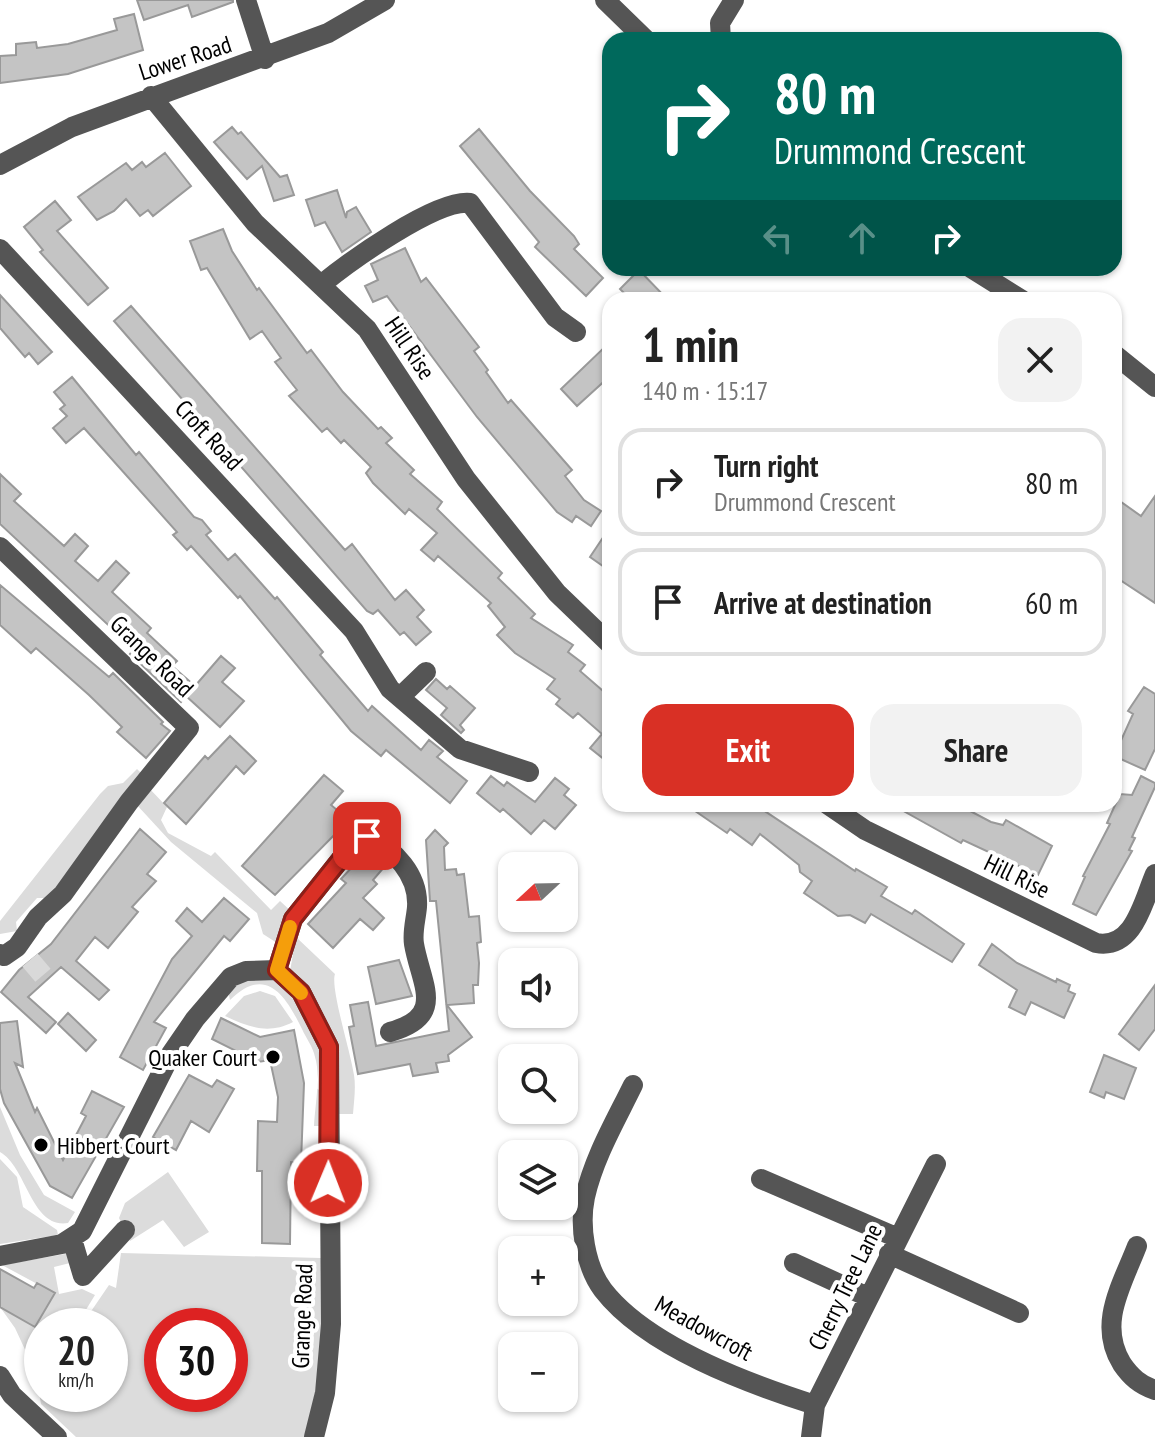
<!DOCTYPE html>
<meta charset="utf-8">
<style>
:root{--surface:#fff;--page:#f2f2f2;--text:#222;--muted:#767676;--line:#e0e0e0;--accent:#d93025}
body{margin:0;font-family:"PT Sans Narrow",sans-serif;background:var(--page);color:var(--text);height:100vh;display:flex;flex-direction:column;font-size:30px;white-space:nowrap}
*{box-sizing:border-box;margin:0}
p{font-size:26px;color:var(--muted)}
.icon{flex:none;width:44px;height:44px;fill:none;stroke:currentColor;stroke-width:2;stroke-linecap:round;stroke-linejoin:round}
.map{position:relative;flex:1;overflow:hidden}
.details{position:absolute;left:602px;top:292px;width:520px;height:520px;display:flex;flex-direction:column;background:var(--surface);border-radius:24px;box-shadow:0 2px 6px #0004}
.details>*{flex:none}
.guide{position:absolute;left:602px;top:32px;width:520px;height:244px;border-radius:24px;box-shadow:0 2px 6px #0004;background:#00695c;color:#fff;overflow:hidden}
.needle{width:52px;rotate:248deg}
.fabs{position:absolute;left:498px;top:852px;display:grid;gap:16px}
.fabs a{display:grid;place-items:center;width:80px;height:80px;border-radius:16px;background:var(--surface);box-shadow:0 2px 6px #0004;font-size:40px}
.speed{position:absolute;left:24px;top:1308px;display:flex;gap:16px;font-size:40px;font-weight:700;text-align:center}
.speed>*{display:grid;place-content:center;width:104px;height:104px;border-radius:50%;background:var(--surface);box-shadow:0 2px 6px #0004;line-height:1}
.speed small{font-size:20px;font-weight:400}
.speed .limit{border:12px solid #d22;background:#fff;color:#111}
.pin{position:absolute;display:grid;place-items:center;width:68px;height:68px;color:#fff;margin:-34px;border-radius:16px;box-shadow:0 4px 12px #0006}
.me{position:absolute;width:88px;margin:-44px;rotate:1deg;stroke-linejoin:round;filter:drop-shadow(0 0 6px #0008)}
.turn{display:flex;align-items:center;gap:28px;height:168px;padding:0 40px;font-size:36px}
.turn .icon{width:104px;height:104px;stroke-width:2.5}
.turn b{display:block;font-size:56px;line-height:68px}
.lanes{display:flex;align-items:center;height:76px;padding:0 40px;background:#0003;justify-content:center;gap:40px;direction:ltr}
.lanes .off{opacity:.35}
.round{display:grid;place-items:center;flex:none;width:84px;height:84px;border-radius:24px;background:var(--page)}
.summary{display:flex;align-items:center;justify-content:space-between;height:136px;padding:0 40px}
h1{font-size:48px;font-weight:700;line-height:60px}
.action{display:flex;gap:16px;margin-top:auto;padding:16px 40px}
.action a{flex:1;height:92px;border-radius:24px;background:var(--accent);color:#fff;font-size:32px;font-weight:700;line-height:92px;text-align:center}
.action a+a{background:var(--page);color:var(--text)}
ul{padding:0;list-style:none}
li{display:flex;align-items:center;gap:24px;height:108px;margin:0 16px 12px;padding:0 24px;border:4px solid var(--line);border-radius:24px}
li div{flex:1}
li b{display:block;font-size:30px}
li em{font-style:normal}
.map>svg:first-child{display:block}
.green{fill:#dcdcdc;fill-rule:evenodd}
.building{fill:#c4c4c4;stroke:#999;stroke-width:2}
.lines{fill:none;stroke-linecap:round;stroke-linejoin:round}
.minor-tunnel{stroke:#d9d9d9;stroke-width:20;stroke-dasharray:20 10;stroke-linecap:butt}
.minor{stroke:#555;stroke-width:20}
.route-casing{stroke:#8d1f18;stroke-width:20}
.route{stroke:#d93025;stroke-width:14}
.slow{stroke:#f59e0b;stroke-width:14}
.poi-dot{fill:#000;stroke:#fff;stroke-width:3}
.labels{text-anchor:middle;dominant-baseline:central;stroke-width:8;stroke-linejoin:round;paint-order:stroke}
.street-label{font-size:24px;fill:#000;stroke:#fff}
.poi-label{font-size:24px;fill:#000;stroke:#fff;text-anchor:end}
</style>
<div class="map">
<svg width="1155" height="1437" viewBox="0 0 1155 1437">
<rect width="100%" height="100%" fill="#fff"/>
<path class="green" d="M137,769l4,4 -58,83 -36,42h-10l-21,24 1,9 -17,3v-13l100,-127 8,-8 15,-3z
M148,787l19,20 -6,13 7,13 43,23 4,-4 56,58 9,-9 12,11 -15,31 -14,-9 -6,-21 -86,-71 -35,-38z
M296,937l39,37c-5,14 16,79 19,101 2,12 0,26 -1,39h-16l2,-54 -49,-89z
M270,977l19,12 31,57 -3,42 6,6 -1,32h-8c1,-21 7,-50 1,-69 -2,-10 -9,-19 -13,-28 -16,-33 -36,-65 -72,-29l-2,-9 20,-13z
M260,991l15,5 18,26c-25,13 -44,5 -68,-6l19,-20z
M0,1107l20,48 24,40 31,17 -7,11c-37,6 -41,-56 -68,-71z
M0,1159l17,18 6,30 34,23 1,5 -58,9z
M168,1172l41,60 -25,15 -21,-27 -33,21 -11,-23 6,-15z
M71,1253l-1,10 -16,4 5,27 23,-5 13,6 -19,31h-34v43h-8l-19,-41 -15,-21 35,20 19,-34 -52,-28z
M121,1253l200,5c5,60 1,122 -17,179h-228l-35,-33 -4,-23 5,-6v19h68v-68h-29l28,-41 7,3zM162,1326h68v68h-68z"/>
<path class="building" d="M137,0h96v2l-41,15 -4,-12 -44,15z
M134,14l9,36 -75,24 -68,9v-27l16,-1v-11l20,-2 1,6 31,-4 49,-14 -3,-11z
M232,127l6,7 3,-2 39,45 7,-2 7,20 -20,6 -12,-35 -15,13 -33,-37z
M479,129l51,62 44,45 5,8 -5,5 29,29 -17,18 -51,-49 4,-5 -79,-96z
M165,153l26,33 -38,30 -5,-6 -8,6 -14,-17 -12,12 -17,9 -19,-23 48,-34 6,7 10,-8 4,5z
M337,190l9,28 1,-6 9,-5 15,25 -29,20 -17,-30 -10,4 -9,-26z
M55,201l16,19 -14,11 51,57 -20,17 -48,-53 3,-2 -19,-23z
M223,229l9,22 25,39 2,-2 48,65 4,-3 32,42 35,37 3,-2 11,11 -6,5 28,27 -4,4 32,28 -5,7 65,64 -4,5 37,36 -4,4 42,27 -5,7 17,13 -5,6 30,26v67l-20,-16 12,-14 -24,-21 -5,5 -17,-14 4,-5 -13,-10 8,-10 -40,-26 -18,-18 8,-8 -17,-21 3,-3 -53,-47 -4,5 -13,-11 16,-17 -28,-24 -4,5 -32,-31 -7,-10 5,-6 -27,-27 -3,3 -14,-15 -5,4 -33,-36 8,-6 -22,-28 6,-4 -19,-27 -12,8 -43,-71 -6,2 -11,-29z
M405,248l16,34 5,-4 53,69 -5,4 14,19 -2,2 22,31 3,-3 61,70 -7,6 19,24 17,11 -10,15 -15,-10 -4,6 -15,-10 -80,-95 -90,-121 -14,6 -8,-16 13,-6 -7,-16z
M639,270l29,30h-37l-11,-11z
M0,295l52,57 -14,12 -9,-11 -4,4 -25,-29z
M131,306l214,244 7,-6 43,56 11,-10 18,20 -7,7 14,15 -15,13 -12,-13 -4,3 -22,-25 -5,4 -6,-3 -253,-290z
M610,342v34l-33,30 -16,-17z
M72,377l64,78 3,-3 55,65 8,3 9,11 -5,4 22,25 7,-6 40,45 2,-2 46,55 -3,3 48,56 4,-5 49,44 8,-10 14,11 -6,6 30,24 -17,22 -64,-53 -5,6 -30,-25 -111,-135 -2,2 -47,-52 -4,4 -14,-15 4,-3 -93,-104 -18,15 -13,-15 14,-12 -7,-7 5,-4 -11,-13z
M0,474l21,20 -7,7 50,45 11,-12 13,12 -13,15 23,20 18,-20 13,12 -17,19 39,36 -4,5 30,28 -5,5 23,20 26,-30 14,12 -13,14 22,19 -24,26 -34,-31 -5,6 -51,-48 4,-5 -134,-125z
M1155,496v107l-41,-27v-79l27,19z
M610,527v44l-20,-14z
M0,585l109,92 4,-4 50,49 -2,2 9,7 -24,27 -29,-26 5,-5 -33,-32 -53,-47 -5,5 -31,-28z
M436,679l11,10 3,-3 25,22 -15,17 4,5 -3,3 -20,-18 6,-7 -21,-18z
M1144,687l11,7v55l-10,21 -31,-14 19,-42 -5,-3z
M230,736l26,25 -12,13 -8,-8 -50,58 -22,-21 41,-47 3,3z
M324,775l19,16 -12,14 18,15 -74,75 -33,-29z
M491,776l13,10 3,-4 28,20 20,-24 14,11 -5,6 12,10 -21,24 -11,-9 -13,14 -28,-25 -3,3 -23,-19z
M1141,776l14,7v4l-23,50 3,1 -6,12 3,1 -36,64 -23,-11 12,-27 -2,-1 27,-52 -3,-1 13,-29 12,1z
M685,804h45l8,5 4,-5h12l101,67 1,-2 31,18 -6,9 31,18 3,-4 49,34 -12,18 -81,-48 -6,9 -15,-8 -12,1 -34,-23 8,-12 -12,-9 -1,-7 -39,-31 -8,11 -22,-16 -3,4z
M891,804h66l34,18 12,3 3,-5 46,26 -14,29 -75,-35 -2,3z
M140,829l26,23 -19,22 9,7 -24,26 6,5 -30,36 -13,-11 -19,24 33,29 -10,10 -38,-33 -33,30 28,25 -10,11 -45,-41 18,-22 32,-26z
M435,830l13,13 -4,4 1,23 11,-1 1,6 7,-1 5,43 10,-1 2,26 -4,1 2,20 -1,22h-5l1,18 -27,2 25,32 -24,18 1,6 -13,2 2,9 -25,4 -3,-12 -52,10 -9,-47 5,-1 -4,-21 18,-3 8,44 73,-15 -13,-130h-6l-4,-61z
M367,851l19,14 -13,15 4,4 -14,14 21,20 -11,12 -13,-11 -27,29 -25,-24 38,-41 -5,-4z
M224,898l25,21 -19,22 -6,-5 -70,86 12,6 -23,42 -23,-13 52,-98 20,-23 -16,-15 11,-13 15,14z
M992,944l25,19 39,19 1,-3 13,6 -2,6 7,3 -11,24 -33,-16 -6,13 -16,-8 8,-17 -38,-25z
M399,960l13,36 -36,8 -8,-37z
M1155,985v44l-16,21 -20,-16z
M68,1013l28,27 -10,11 -28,-27z
M221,1018l39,19 34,-7 10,53 -3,80 -10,-1 -1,82 -28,-1v-72h-5l1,-50 19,1 1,-25 -8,-37 -12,2 -46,-23z
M17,1021l6,46 -8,-4 20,49 2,-4 26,52 23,-44 -5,-3 11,-22 32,16 -52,91 -22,-12 -46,-83 -4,-14v-66z
M1104,1055l32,13 -12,31 -18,-7 -2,6 -14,-6z
M189,1075l23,12 5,-7 17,9 -25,43 -18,-11 -15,29 -23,-13z
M0,1269l34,19 3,-5 18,10 -20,34 -35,-20z"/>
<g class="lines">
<path class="minor-tunnel" d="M30,960l17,20"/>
<path class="minor" d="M246,0l19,59
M605,0l41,40
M721,40l-1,-17 14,-23
M151,96l104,127 112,106 99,150 91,114 53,51
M0,165l72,-38 256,-94 57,-33
M0,249l354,382 36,58 70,60 69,23
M971,268l51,32
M322,284c27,-22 114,-85 148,-81l85,114 21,15
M1114,354l41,33
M0,547l189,181 -60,74 -66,92 -25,23 -21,30 -13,9 -4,-2
M400,697l26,-25
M827,804l38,26 231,113c38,7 47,-41 59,-69
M277,970l16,-51 59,-74 15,-9c27,13 52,39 50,71 -1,12 -5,25 -3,37 7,41 33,72 -24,88
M633,1085c-17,35 -39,72 -48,112 -6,29 0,69 18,93 44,57 146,94 212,115
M761,1179l137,59
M72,1239l11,37 42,-46
M1137,1246c-15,39 -40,78 -15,118 9,13 18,21 33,26
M889,1254l130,59
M0,1256l62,-12 20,-13 89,-177 24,-35 36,-42 15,-6 31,-1 24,22 28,55 2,277 -6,69 -11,44
M794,1263l74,34
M0,1376l12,19 45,42
M811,1437l4,-32 121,-241"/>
</g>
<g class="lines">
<g class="route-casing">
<path id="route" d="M328,1183l1,-136 -28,-55 -24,-22 16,-51 59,-74 15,-9"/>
</g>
<use href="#route" class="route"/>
<path class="slow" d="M290,927l-13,43 24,23"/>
</g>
<g class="poi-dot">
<circle cx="273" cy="1057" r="8"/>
<circle cx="41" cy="1145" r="8"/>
</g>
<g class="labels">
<g class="street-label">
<text transform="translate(185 58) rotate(-18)">Lower Road</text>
<text transform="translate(410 348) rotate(56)">Hill Rise</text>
<text transform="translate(209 435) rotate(47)">Croft Road</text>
<text transform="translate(152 656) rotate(44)">Grange Road</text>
<text transform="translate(1017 876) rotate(26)">Hill Rise</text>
<text transform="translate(845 1287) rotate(-64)">Cherry Tree Lane</text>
<text transform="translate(302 1316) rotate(-88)">Grange Road</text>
<text transform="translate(704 1328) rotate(29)">Meadowcroft</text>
</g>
<g class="poi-label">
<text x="257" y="1057">Quaker Court</text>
<text x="57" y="1145" text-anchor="start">Hibbert Court</text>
</g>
</g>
</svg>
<div class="fabs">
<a><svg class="needle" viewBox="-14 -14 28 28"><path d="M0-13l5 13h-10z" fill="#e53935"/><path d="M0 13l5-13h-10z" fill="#767676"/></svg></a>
<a><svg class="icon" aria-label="sound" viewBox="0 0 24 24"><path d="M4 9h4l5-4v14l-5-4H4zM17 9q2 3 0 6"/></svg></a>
<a><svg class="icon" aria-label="search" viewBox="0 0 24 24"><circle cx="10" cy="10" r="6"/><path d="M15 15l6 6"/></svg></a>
<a><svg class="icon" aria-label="layers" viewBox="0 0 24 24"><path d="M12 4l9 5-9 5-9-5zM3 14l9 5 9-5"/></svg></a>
<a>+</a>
<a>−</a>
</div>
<div class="speed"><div>20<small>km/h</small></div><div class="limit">30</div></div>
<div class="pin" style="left:367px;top:836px;background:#d93025"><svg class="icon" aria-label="arrive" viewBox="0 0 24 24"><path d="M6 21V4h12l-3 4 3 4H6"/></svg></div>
<svg class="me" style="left:328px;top:1183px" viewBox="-20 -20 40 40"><circle r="17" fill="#d93025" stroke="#fff" stroke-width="3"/><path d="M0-11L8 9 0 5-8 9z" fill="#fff"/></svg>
<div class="guide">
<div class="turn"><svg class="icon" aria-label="right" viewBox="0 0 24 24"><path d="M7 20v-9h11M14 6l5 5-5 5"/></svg><div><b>80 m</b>Drummond Crescent</div></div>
<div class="lanes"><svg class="icon off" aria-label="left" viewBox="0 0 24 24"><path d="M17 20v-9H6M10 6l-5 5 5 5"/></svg><svg class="icon off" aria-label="ahead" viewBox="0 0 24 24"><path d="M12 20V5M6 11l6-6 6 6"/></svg><svg class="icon" aria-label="right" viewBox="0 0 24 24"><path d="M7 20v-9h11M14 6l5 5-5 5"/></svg></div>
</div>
<section class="details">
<div class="summary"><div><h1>1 min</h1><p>140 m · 15:17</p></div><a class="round"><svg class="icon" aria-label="close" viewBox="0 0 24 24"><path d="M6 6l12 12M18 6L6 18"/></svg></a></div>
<ul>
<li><svg class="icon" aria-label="right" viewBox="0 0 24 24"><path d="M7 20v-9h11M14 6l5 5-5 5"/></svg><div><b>Turn right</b><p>Drummond Crescent</p></div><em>80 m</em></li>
<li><svg class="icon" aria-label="arrive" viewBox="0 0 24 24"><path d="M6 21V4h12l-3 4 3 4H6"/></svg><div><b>Arrive at destination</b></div><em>60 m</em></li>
</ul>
<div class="action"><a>Exit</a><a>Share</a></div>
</section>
</div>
